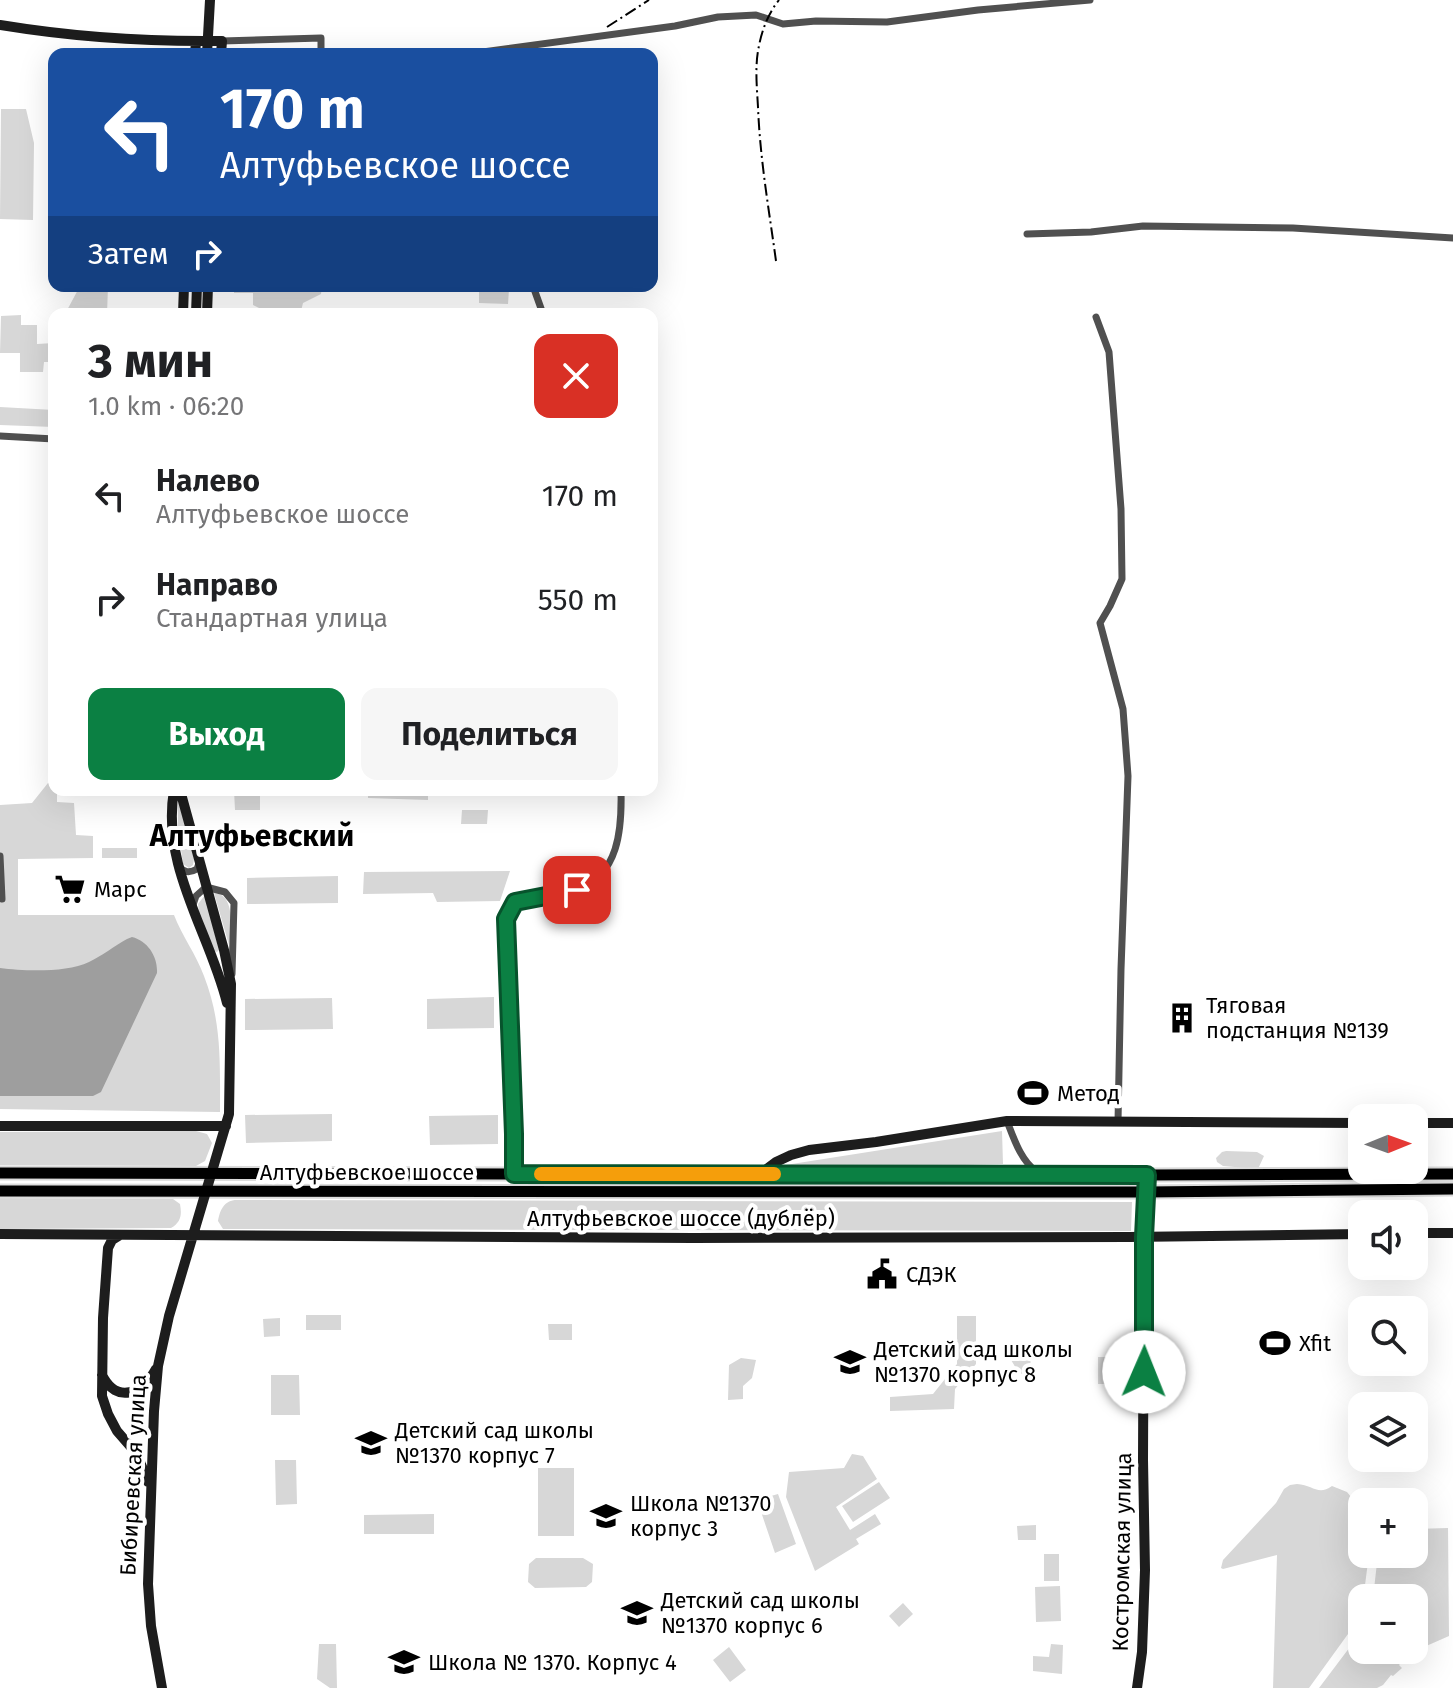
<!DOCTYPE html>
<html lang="ru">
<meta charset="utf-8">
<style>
:root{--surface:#fff;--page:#f6f6f6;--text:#202124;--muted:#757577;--accent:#0b8043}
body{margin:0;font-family:"Fira Sans",sans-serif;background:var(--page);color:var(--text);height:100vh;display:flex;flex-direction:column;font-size:30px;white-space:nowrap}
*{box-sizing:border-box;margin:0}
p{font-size:26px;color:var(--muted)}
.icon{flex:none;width:44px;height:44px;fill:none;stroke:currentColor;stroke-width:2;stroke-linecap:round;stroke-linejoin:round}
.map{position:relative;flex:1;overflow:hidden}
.details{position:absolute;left:48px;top:308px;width:610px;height:488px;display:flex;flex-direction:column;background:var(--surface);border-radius:16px;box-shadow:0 8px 32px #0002}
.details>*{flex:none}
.guide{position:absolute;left:48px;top:48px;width:610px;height:244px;border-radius:16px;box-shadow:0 8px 32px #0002;background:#1a4fa0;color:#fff;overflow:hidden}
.needle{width:52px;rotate:89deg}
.controls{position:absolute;left:1348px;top:1104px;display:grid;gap:16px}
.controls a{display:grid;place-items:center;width:80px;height:80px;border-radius:16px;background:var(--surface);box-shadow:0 8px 32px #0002;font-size:40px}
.pin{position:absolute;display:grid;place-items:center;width:68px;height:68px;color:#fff;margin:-34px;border-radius:16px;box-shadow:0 4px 12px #0006}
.me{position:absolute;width:88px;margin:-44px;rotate:1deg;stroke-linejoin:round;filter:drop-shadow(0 0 6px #0008)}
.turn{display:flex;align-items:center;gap:28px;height:168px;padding:0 40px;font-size:36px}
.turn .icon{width:104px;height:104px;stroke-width:2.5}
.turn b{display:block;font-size:56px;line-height:68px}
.then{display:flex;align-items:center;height:76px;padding:0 40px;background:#0003;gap:16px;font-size:30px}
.round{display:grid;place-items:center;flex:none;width:84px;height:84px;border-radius:16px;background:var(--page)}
.summary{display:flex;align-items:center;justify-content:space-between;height:136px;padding:0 40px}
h1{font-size:48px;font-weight:700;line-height:60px}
.primary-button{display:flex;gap:16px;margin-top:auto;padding:16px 40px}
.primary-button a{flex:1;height:92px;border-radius:16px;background:var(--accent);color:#fff;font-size:32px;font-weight:700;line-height:92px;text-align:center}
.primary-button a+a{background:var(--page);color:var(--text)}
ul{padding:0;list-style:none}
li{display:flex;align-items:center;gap:24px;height:104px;padding:0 40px}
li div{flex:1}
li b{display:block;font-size:30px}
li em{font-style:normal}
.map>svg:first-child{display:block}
.green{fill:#d7d7d7}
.water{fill:#9e9e9e}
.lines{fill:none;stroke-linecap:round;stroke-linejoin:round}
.primary-casing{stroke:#dbdbdb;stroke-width:15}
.street{stroke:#505050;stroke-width:7}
.secondary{stroke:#1d1d1d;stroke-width:10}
.primary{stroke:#000;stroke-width:11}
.rail{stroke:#000;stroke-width:2;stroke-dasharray:12 4 2 4;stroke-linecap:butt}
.secondary-bridge{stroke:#1d1d1d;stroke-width:10}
.route-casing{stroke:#07532c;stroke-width:20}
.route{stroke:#0b8043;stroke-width:14}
.slow{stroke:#f59e0b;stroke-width:14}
.labels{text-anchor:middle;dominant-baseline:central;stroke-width:8;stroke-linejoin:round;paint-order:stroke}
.poi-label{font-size:22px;fill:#000;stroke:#fff;text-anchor:start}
.street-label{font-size:22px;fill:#000;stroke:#fff}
.district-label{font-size:30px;font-weight:bold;fill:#000;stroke:#fff}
</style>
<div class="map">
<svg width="1453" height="1688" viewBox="0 0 1453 1688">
<rect width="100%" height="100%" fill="#fff"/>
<path class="green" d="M1,109h25l8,34 -1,77 -33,-1z
M80,286h28l-1,28h-42z
M234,286h88l-1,8 -18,9 -2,8 11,3h-52l-1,-6 -6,-3v-12h-19z
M479,288l30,1 -1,15 -29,-1z
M21,315v10h16v19l17,-1v19h-10l-1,10h-23v-19h-20l1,-37z
M0,407l54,3v17l-54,-2z
M48,783h6v7h3v12l17,1 2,32 17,1v22l-75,1v56h156c8,21 22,39 30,61 18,46 16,88 16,136l-220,-3v-304l32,-2z
M234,790h26v20h-25z
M368,790h60v10l-60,-2z
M178,799l16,60 -1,6 -4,3 -6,-4 -5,-36z
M462,810h26l-1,14h-26z
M102,848h35v10h-35z
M510,871l-10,30 -63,1 -4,-9 -70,1 1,-22z
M338,876v27l-91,1v-26z
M214,893c22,1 17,37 15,52z
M205,895l14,55 -2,2 -3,-1 -15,-37 -1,-10z
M494,997v31l-67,1v-30z
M332,998l1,31 -88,1v-31z
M332,1114v27l-86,2 -1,-28z
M498,1115v29l-68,1 -1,-29z
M196,1131l11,3 5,9 -7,18 -9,5 -196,-1v-33z
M1002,1131l1,33 -227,6 3,-4z
M1226,1151l31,1 7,4 -6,13 -35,-3 -6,-4 -1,-4 6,-6z
M0,1198l173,1 7,5c2,11 1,18 -9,24l-171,1z
M237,1200l895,2 -1,29 -908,-2 -5,-8c2,-11 6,-21 19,-21z
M306,1315h35v15h-35z
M957,1316h19v48l-21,25 -1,20 -64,2v-14l43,-3 24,-30z
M280,1318v18l-16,1 -1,-18z
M548,1324h24v16h-23z
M1001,1343l29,2 1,36 -14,-11z
M1098,1357h16v27h-16z
M741,1358l15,2 -4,18 -9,8v13l-15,1 1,-35z
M271,1375h28l1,40h-29z
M852,1454l11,2 14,23 -41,28 14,23 25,-16 6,10 -25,15 3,5 -44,27 -29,-74 3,-25 55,-4z
M275,1460h21l1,44 -21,1z
M538,1468h36v68h-36z
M879,1482l11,16 -37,24 -11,-16z
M1297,1484c16,1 21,12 35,2l15,6 5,6 7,-4 31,1 3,7h-31v52h7l-8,62 -52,72h-36l4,-133 -54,14 -2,-1 2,-8 53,-57 8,-14 6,-4z
M778,1494l18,50 -21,9 -18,-53z
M434,1514v20h-70v-19z
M1036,1525v15h-18l-1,-14z
M1448,1528l1,108 -41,18 -9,11 3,3 -9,8 -2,-1 -8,10 -6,3h-58l43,-57v19h52v-52h-41l5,-44h36v-25z
M1044,1554h15v27h-15z
M536,1558h47l10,6 -1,18 -6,5 -51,1 -7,-6 1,-18z
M1060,1586l1,35 -25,1 -1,-35z
M903,1603l10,11 -14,13 -10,-11z
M319,1644h17l1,44h-7l-13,-9z
M1051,1644l12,1 -1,29 -29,-3v-15l16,1z
M729,1647l17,23 -16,12 -17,-22z"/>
<path class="water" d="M132,937c16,4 26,20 25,36l-56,119 -8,4h-93v-128c24,3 66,5 89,-6 13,-6 25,-16 38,-23z"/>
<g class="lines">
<g class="primary-casing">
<path id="primary" d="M0,1173l1147,2 306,-1
M0,1191l1146,1 307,-3"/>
</g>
<path class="street" d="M222,41l99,-3v16
M468,54l207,-28 43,-9 38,-2 27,9 33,-3 71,1 91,-12 112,-10
M1027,234l64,-2 52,-6 150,2 160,10
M533,286l10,28
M1096,317l13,35 12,157 1,70 -12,27 -10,17 23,86 5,67 -7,193 -3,153
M0,436l54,3
M0,856l2,43 -2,-1
M179,866c5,7 11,7 18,3l2,-6
M192,908l4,-12 10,-9 19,5 9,11 -2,71
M1007,1121c7,18 14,40 30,51
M514,1174v-40l-8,-215 9,-17c18,-3 45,-5 62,-12 42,-15 45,-61 44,-100"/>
<path class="secondary" d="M0,25c73,12 147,17 222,16l-1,13
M195,54l1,-12
M183,314l1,-28
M196,314l1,-28
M207,314l1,-28
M174,790c-13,77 35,141 53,213
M1414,1123h39
M0,1126h226
M760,1174l16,-12 15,-7 18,-5 67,-8 131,-21 355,2
M1414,1233h39
M0,1234l693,4 436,-1 233,-3
M120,1235l-8,5 -4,8 -5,70 -1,78 6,18 9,17 20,23 11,28
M102,1375c15,30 41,18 54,-6
M162,1688l-11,-62 -3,-42 6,-173 4,-45 11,-50 60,-202 2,-130 -7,-34 -44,-160
M1137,1688l5,-36 3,-82 -2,-110 1,-223 3,-62"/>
<use href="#primary" class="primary"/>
<path class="rail" d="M607,27l42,-27
M776,261c-7,-51 -16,-102 -18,-154 -1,-18 -3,-38 0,-56 3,-18 9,-36 21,-51"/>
<path class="secondary-bridge" d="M207,54l3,-54"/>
</g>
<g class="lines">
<g class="route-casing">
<path id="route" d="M577,890l-62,12 -9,17 8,215v40l633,1 -3,62v135"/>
</g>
<use href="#route" class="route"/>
<path class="slow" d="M541,1174h233"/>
</g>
<defs>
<g id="supermarket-bare" transform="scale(2.4)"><path d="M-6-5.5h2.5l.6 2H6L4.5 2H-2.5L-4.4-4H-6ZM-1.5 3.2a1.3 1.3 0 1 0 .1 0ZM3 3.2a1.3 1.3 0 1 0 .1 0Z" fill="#000" stroke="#fff" stroke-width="2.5" paint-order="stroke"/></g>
<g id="building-bare" transform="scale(2.4)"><path d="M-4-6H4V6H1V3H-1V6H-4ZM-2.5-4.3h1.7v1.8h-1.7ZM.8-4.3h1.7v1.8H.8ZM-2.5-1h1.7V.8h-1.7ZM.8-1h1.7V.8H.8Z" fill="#000" stroke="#fff" stroke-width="2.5" paint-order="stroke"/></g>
<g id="stadium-bare" transform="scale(2.4)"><path d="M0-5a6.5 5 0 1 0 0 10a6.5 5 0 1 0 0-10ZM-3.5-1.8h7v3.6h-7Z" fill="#000" stroke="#fff" stroke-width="2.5" paint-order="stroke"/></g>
<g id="civic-bare" transform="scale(2.4)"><path d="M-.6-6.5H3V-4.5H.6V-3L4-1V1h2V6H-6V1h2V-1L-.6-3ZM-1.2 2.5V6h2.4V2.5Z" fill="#000" stroke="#fff" stroke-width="2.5" paint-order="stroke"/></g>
<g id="school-bare" transform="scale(2.4)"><path d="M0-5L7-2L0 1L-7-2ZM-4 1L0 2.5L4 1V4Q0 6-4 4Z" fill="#000" stroke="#fff" stroke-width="2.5" paint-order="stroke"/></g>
</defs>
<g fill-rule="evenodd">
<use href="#supermarket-bare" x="70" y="889"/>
<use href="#building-bare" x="1182" y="1018"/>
<use href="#stadium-bare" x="1033" y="1093"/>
<use href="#civic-bare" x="882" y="1274"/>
<use href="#stadium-bare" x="1275" y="1343"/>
<use href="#school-bare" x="850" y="1362"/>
<use href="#school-bare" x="371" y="1443"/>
<use href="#school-bare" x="606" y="1516"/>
<use href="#school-bare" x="637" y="1613"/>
<use href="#school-bare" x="404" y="1662"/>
</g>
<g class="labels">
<g class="poi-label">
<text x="94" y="889">Марс</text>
<text x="1206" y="1005">Тяговая<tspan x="1206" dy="25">подстанция №139</tspan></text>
<text x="1057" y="1093">Метод</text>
<text x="906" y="1274">СДЭК</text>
<text x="1299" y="1343">Xfit</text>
<text x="874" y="1349">Детский сад школы<tspan x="874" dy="25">№1370 корпус 8</tspan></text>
<text x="395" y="1430">Детский сад школы<tspan x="395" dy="25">№1370 корпус 7</tspan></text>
<text x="630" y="1503">Школа №1370<tspan x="630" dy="25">корпус 3</tspan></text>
<text x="661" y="1600">Детский сад школы<tspan x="661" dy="25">№1370 корпус 6</tspan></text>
<text x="428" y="1662">Школа № 1370. Корпус 4</text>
</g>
<g class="street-label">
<text x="367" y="1172">Алтуфьевское шоссе</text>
<text x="681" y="1218">Алтуфьевское шоссе (дублёр)</text>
<text transform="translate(133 1475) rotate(-87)">Бибиревская улица</text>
<text transform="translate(1122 1552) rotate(-89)">Костромская улица</text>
</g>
<g class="district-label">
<text x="252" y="836">Алтуфьевский</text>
</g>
</g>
</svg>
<div class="controls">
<a><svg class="needle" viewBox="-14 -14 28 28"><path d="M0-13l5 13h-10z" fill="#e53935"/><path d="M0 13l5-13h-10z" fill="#757577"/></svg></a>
<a><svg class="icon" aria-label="sound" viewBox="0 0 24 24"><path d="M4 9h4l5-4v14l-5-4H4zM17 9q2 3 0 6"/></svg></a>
<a><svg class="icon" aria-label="search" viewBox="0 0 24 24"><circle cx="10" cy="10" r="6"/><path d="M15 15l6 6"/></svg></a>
<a><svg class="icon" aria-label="layers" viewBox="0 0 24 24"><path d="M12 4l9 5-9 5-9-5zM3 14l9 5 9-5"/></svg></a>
<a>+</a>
<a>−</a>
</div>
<div class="pin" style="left:577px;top:890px;background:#d93025"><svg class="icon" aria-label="arrive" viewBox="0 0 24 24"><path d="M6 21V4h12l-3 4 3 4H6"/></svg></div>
<svg class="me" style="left:1144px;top:1372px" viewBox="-20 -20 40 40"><circle r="19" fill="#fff"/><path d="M0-13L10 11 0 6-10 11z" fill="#0b8043"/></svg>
<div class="guide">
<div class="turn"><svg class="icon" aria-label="left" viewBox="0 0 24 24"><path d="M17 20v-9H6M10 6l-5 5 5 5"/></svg><div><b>170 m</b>Алтуфьевское шоссе</div></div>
<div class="then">Затем<svg class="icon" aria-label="right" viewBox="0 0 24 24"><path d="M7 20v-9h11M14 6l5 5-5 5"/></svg></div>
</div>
<section class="details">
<div class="summary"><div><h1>3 мин</h1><p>1.0 km · 06:20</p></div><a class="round" style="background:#d93025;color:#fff"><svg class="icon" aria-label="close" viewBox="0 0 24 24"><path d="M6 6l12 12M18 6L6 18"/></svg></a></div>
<ul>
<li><svg class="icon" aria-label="left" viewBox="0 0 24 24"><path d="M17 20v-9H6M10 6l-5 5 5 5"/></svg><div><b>Налево</b><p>Алтуфьевское шоссе</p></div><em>170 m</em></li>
<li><svg class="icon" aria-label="right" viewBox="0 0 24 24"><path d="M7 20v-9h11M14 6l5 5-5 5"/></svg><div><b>Направо</b><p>Стандартная улица</p></div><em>550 m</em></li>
</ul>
<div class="primary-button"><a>Выход</a><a>Поделиться</a></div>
</section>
</div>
